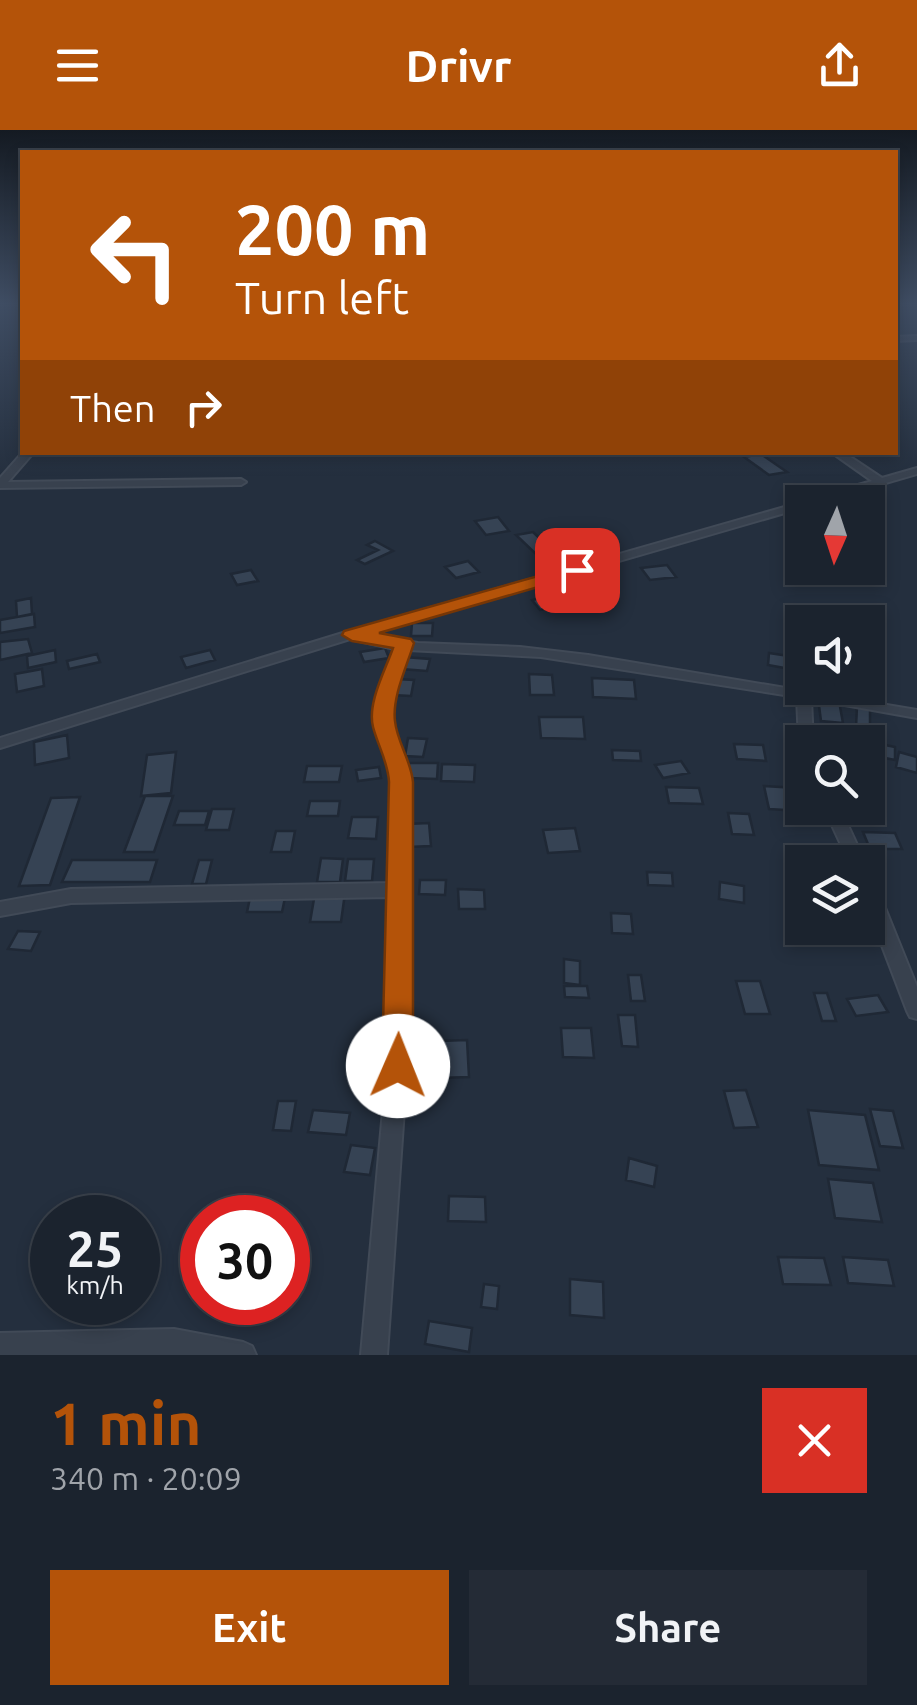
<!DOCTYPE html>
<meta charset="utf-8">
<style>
:root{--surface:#1b232e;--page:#242b36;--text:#f1f3f6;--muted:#a0a4aa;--line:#39404a;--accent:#b45309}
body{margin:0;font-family:Ubuntu,sans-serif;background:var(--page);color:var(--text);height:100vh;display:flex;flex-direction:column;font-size:38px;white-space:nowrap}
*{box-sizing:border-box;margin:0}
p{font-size:32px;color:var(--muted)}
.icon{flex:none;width:55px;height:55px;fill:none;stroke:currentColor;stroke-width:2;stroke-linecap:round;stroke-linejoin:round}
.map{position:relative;height:1225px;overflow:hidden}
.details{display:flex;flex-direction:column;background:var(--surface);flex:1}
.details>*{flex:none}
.guide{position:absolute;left:20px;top:20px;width:878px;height:305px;border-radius:0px;box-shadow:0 5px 15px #0003,0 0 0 2px var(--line);background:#b45309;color:#fff;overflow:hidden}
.needle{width:65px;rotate:183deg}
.controls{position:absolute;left:785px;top:355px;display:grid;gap:20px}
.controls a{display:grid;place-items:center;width:100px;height:100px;border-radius:0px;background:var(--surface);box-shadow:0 5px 15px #0003,0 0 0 2px var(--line);font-size:50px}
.speed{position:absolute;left:30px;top:1065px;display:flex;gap:20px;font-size:50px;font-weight:700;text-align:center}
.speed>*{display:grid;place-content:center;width:130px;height:130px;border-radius:50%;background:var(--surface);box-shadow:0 5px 15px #0003,0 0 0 2px var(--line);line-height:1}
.speed small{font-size:25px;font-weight:400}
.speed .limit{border:15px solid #d22;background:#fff;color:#111}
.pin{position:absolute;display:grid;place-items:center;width:85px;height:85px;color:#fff;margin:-42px;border-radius:20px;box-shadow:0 5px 15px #0006}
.me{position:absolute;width:110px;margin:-55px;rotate:1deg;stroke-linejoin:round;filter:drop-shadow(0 0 8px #0008)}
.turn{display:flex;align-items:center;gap:35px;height:210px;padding:0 50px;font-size:45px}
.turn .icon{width:130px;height:130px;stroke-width:2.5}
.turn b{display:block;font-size:70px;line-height:85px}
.then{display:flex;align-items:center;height:95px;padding:0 50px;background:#0003;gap:20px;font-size:38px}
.round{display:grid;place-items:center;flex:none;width:105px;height:105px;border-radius:0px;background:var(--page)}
.headline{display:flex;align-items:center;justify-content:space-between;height:170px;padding:0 50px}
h1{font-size:60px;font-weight:700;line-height:75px;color:var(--accent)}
.cta{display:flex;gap:20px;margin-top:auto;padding:20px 50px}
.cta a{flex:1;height:115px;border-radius:0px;background:var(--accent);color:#fff;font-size:40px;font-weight:700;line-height:115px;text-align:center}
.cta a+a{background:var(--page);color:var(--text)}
header{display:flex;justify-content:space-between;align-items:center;height:130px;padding:0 50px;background:var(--accent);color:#fff;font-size:45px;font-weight:700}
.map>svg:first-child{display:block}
.building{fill:#364354;stroke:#1f2835;stroke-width:2.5}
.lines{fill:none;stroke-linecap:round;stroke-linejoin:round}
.street-casing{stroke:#414a57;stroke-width:4}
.street{fill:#38414e;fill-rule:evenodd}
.route{fill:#b45309;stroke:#753606;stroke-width:2.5}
</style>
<header><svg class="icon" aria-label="menu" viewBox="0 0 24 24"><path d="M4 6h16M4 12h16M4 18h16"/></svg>Drivr<svg class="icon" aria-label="share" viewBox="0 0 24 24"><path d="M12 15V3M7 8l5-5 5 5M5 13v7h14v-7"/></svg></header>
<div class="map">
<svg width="917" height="1225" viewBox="0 0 917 1225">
<rect width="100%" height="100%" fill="#242f3e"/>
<path class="building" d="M761,324l26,18 -18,3 -25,-18z
M498,387l11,14 -23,4 -11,-14z
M533,402l23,22 -17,3 -23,-22z
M375,411l18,10 -28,13 -8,-4 21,-10 -11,-5z
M468,431l11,11 -23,6 -11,-11z
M667,435l9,12 -26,3 -9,-12z
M251,440l7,11 -21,4 -6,-11z
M555,465l9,11 -24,4 -8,-10z
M31,468l1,16 -15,3 -1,-16z
M34,484l1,13 -35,6v-13z
M412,493h21l-1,13h-21z
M28,509l4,14 -32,7v-18z
M385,518l4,10 -25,4 -4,-10z
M55,520l1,12 -28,6 -1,-12z
M210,520l5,10 -29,8 -5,-11z
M769,523l33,5 -1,13 -33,-6z
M97,524l3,8 -31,7 -2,-8z
M404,527l26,2 -3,12 -26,-2z
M42,539l2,17 -27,6 -2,-18z
M529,544l23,1 2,20h-24z
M592,548l42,2 2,19 -43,-2z
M396,549l18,1 -3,16 -19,-1z
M818,568l21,3 4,22 -22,-2z
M857,576l13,2v23l-14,-3z
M539,587h44l2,22 -44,-1z
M845,600l25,5 -2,17v-10h-25z
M67,605l2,23 -34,7 -1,-23z
M408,608l19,1 -4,18 -18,-1z
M871,612l24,5v13l-25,-5z
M734,614l29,1 3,16 -29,-2z
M612,620l28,1 1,10 -28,-1z
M176,622l-5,41 -30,3 6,-41z
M899,622l18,5v16l-21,-6z
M681,631l8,12 -26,5 -8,-13z
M409,633h29l-1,16 -29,-1z
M442,634l33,1 -1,17 -33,-1z
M307,636h35l-3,16h-35z
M379,637l2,11 -23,3 -2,-11z
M764,656l32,2 5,23 -32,-2z
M666,657l33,1 4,16 -34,-1z
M145,666h28l-19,56h-30z
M80,667l-30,88 -31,1 32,-88z
M310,671h30l-2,15h-31z
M212,679h22l-5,21h-23z
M179,681h30l-4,14h-31z
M728,683l21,1 5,21 -22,-1z
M352,687h26l-2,22 -28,-1z
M429,693l2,23 -23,1 -1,-23z
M575,698l5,23 -32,2 -5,-23z
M276,701h19l-4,21h-20z
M863,702l32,1 7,16h-32z
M321,728l22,1 -3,23h-23z
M348,729h26l-2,22h-27z
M72,730h85l-7,22h-88z
M199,730h13l-6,24h-14z
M647,742l25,1 1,13 -25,-1z
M420,750h26l-1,15 -26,-1z
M720,752l24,4v17l-25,-4z
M458,759l26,1 1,19h-26z
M251,763h35l-4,19h-35z
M315,763h30l-4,29h-31z
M611,783l20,1 2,20 -21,-1z
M830,798h28l6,15h-29z
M18,801l22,1 -9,19 -23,-2z
M564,829l16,2v24l-16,-2z
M628,845h13l4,26h-14z
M736,851h24l10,33h-25z
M564,856h23l2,12 -24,-1z
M814,863h13l9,28h-14z
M878,865l10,17 -32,4 -9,-17z
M618,885h17l3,32 -16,-1z
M561,898h30l3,30 -31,-1z
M467,910l2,37 -30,1 -1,-37z
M746,960l12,37 -24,1 -10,-37z
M278,971h18l-5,30 -18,-1z
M870,979l23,2 10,37 -23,-2z
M313,980l37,3 -4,22 -38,-3z
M808,980l57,5 14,55 -60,-5z
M351,1015l24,3 -5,27 -26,-3z
M629,1028l28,8 -3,21 -28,-7z
M828,1049l45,4 9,39 -47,-4z
M449,1066l36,1 1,25 -38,-1z
M778,1127l46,1 7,27 -48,-1z
M843,1127l45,3 6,26 -46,-3z
M570,1149l33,3 1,36 -34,-3z
M484,1154l15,2 -2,23 -16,-2z
M429,1191l43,7 -3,24 -44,-8z"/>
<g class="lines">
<g class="street-casing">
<path id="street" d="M917,206v4l-22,1v-4z
M23,322h11l-26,30 233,-3 5,3 -5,3 -241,3v-10z
M831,322h12l39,26 35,-10v6l-97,28h-15l1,-2 66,-19z
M802,372h3h-3v6l-438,127 54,8 102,4 68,8 329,55v8l-106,-19 2,43h-11v4l-3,-4 -2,-45 -256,-40 -133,-7 -14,41 -3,20 2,18 16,53v108l-2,176 -20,289h-26l26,-289 3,-169 -319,6 -71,13v-14l71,-13 320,-6 2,-101 -15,-53 -2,-18 4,-20 15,-42 -45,-10 -350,109v-10l346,-106z
M824,678h16l25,54h-16z
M868,751l6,2 3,5 40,99v32l-7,-2 -3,-6 -39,-102z
M174,1199l69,13 9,4 4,9h-256v-22z"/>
</g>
<use href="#street" class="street"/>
</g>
<linearGradient id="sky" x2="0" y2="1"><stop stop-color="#141a22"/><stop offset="0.5" stop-color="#3f4d63"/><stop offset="1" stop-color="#3f4d63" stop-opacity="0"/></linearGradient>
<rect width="917" height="347" fill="url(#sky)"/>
<path class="route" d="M577,435l9,5 -3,4 -204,59 32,6 3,4c-7,23 -22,54 -19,78 2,21 16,39 18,61v284l-4,10 -11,4 -12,-4 -4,-10 7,-284c-1,-20 -11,-36 -16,-55 -6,-24 12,-56 20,-79l-41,-7 -10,-6 2,-4z"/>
</svg>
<div class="controls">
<a><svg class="needle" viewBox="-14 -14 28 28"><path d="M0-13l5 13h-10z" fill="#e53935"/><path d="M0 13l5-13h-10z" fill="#a0a4aa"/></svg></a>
<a><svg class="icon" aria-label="sound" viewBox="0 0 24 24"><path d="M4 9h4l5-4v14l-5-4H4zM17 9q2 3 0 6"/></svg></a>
<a><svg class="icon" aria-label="search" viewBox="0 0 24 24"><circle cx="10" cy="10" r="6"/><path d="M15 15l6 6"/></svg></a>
<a><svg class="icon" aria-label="layers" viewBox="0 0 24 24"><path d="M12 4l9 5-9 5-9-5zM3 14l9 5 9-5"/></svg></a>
</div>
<div class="speed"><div>25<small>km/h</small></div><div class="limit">30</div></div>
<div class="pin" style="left:577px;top:440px;background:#d93025"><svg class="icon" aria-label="arrive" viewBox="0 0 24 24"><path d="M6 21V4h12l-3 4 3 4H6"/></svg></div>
<svg class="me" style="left:398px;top:936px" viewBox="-20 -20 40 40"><circle r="19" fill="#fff"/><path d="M0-13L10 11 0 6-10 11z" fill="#b45309"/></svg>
<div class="guide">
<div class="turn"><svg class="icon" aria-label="left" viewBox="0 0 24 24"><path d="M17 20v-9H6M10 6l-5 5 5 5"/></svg><div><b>200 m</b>Turn left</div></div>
<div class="then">Then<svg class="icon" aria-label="right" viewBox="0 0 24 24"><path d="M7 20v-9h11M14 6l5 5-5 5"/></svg></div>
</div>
</div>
<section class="details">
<div class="headline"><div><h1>1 min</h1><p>340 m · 20:09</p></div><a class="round" style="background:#d93025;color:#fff"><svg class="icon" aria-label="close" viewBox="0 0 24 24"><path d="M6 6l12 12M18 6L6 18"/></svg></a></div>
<div class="cta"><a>Exit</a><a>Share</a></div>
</section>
